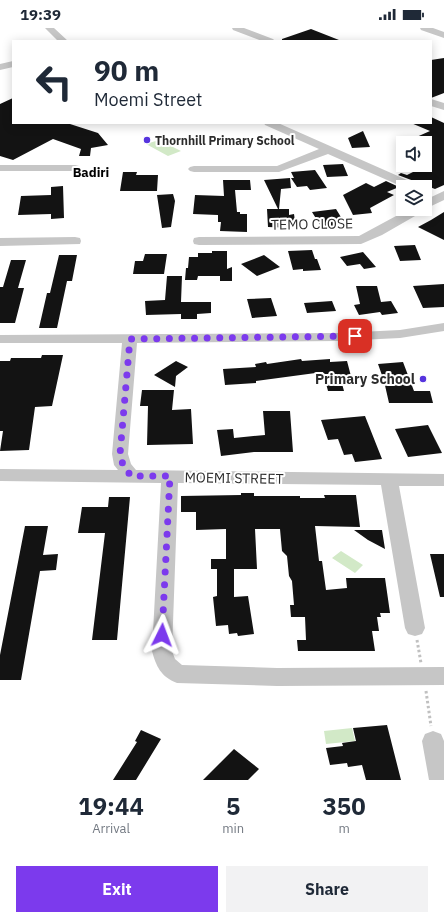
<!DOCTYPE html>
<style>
:root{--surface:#fff;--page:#f2f2f3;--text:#1f2937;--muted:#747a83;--accent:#7c3aed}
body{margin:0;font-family:"IBM Plex Sans",sans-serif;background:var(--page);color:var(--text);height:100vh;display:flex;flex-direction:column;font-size:15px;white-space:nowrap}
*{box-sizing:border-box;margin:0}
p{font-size:13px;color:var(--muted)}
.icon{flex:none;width:22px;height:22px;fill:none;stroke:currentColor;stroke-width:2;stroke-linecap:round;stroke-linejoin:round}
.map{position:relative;height:752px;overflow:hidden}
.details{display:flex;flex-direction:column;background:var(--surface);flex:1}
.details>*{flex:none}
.hud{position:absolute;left:12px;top:12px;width:420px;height:84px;border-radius:0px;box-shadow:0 2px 10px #0003;background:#fff;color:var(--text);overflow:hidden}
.controls{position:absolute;left:396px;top:108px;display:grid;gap:8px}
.controls a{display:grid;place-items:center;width:36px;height:36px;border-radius:0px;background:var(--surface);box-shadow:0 2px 10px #0003;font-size:20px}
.pin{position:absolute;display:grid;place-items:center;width:34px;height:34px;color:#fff;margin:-17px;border-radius:8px;box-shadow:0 2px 6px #0006}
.me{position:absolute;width:44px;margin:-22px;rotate:3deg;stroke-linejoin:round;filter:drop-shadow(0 0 3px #0008)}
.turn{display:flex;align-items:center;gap:14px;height:84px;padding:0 16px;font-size:18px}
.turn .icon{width:52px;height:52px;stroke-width:2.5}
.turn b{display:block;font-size:28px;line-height:34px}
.eta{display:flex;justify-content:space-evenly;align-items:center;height:68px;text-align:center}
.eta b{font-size:24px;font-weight:700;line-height:28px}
.button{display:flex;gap:8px;margin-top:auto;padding:8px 16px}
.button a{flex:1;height:46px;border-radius:0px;background:var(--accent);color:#fff;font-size:16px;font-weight:700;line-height:46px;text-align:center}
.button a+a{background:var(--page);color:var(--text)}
.status{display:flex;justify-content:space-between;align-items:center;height:28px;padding:0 20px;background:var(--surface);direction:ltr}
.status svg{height:11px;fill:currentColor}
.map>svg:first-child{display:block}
.water{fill:#d2e9c7}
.building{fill:#131313}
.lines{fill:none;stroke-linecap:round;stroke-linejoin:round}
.path{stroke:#c0c0c0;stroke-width:3;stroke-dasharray:2.5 2.5;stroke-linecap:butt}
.minor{fill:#c6c6c6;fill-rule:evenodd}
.route{stroke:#7c3aed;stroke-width:7;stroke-dasharray:0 12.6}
.poi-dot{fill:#5634de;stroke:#fff;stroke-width:1.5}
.labels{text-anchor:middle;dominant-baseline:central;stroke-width:4;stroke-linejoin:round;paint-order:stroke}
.far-poi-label{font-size:12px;font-weight:bold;fill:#2c2c2c;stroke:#fff;text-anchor:start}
.far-neighbourhood-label{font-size:13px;font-weight:bold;fill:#000;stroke:#fff}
.street-label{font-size:14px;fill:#2c2c2c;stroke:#fff}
.poi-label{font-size:14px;font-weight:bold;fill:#2c2c2c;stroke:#fff;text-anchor:end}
</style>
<div class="status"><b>19:39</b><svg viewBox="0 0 49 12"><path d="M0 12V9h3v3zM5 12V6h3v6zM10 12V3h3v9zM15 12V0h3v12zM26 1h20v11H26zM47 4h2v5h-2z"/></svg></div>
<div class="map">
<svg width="444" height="752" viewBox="0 0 444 752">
<rect width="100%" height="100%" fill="#fff"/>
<path class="water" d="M159,112l22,11 -13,5 -22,-12z
M341,523l22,14 -8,8 -23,-15z
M352,700l3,13 -29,3 -2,-13z"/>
<path class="building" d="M311,1l28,11v1h-57v-2z
M444,30v35l-13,5v-38z
M13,70v25h59l-2,1 28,9 10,12 -17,3 -1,8h-11l2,-7 -28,-10 -40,21 -13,-4v-52z
M431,89l13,6v62l-9,4 -37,-14 3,-2 6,2 18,-9v-23h-22l27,-12 -19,-8h20z
M363,103l7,16 -18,1 -4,-10z
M343,136l5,12 -21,1 -4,-12z
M315,142l12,18 -17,2 -3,-4 -10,1 -6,-9h3l-3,-6z
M123,144h14l-1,3h22l-1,16h-37z
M290,150l1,10 -10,1 -2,20h10v6l5,-1 2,14 -28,-1 -1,-18h11l-14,-29z
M223,152h27l1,10h-16l2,22h3v2h7v18l-27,-1 1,-9h-3v-7l-25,-1 2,-19 29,1z
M386,153l13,6 -12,5 7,3 -24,13 2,5 -19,2 -10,-20 23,-12 8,4z
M63,158l1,32 -13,1v-5l-33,1 3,-19 30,-1v-8z
M173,166l2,7 -4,26 -9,1 -5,-33z
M336,181l11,18 -24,3 -11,-18z
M444,184v28l-26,-13 13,-7z
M415,217l6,15 -21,1 -6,-15z
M312,222l3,9h2l4,11 -18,1v-2l-10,1 -5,-19z
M212,223h15v18l5,-2v14h-12v-5h-22l-1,4h-12l1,-12h2l1,-11h9v-4h14z
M363,224l13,15 -12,2 -4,-5 -13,2 -7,-9z
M145,226h22l-3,20h-31l2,-13h8z
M59,227h18l-5,26h-5l-10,47h-18l8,-35h3z
M264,227l16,12 -23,9 -16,-12z
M11,232h15l-8,28h6l-9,35h-15v-36h3z
M167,248h15l-1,26h30v11l-14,1v5h-16v-5l-35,1 -1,-14 20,-1z
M444,256v23l-21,1 -10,-22z
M356,258h21l4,16 10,-1 7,12 -16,2 -2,-3 -21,3 -5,-10 6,-1z
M271,270l6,18 -25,2 -5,-19z
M332,273l4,10 -29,2 -3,-10z
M42,327h21l-11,51 -17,1 -6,43 -29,1 3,-20h-3v-70h10l1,-3h30z
M301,331l1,2 28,-2v3l17,-1 5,19h-11l3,11h-16l-5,-19 -67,9v2l-31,2 -2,-16 33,-2 -1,-3 11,-2 1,2z
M176,333l12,6 -12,9 -1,11 -21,-12z
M403,334l11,29h16l3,12h-44l-5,-22 -6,-17z
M142,362h32l-2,20 19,-1 2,35 -46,1 1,-39h-8z
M263,383h27l3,41h-39l-33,4 -4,-26 16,-1 1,9 31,-3z
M365,388l17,43 -27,3 -3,-8 -8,1 -6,-16 -10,1 -7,-20z
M428,397l14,28 -34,4 -13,-28z
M241,465h13v3h46v2h25l-1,-3h32l4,32 -45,-1 4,35h3l4,29 21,-2 -1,-10h39l5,35h-10l1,4h-4l2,14h-7l3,20h-77l-1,-11h9l-1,-23h-14l-1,-12h4l-2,-24 -3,-5 -2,-20 -5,-5 -2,-22h-25l2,40h-23v28l14,-1 6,38 -16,2 -1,-3 -8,1 -1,-9 -12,1 -3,-29 4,-1v-27h-6v-10h15v-30l-30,1v-18h-15v-16l60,-1z
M109,469h21l-13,143h-25l13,-107h-27l4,-26h26z
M25,498h23l-5,29 15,-1 -2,16 -16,1 -19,109h-21v-25z
M354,502h28l3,19 -17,-9z
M430,526h14v43h-4z
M387,697l14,55h-35l-4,-15 -14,2 -1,-4 -17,2 -4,-17 17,-2 -1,-3 14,-2 -3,-13z
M141,702l20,9 -25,41h-23l24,-38 -2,-1z
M234,721l25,20 -11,11h-45z"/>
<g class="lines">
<path class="path" d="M417,612l4,23
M426,663l5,35"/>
<path class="minor" d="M45,0h9l14,13h-10z
M232,0h12l29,11 2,2h-13l-29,-11z
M420,0h13l11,4v6l-23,-8z
M13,33v6l-13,3v-6z
M431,71l13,4v7l-13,-4z
M264,95h14l138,61 2,3h-15l-75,-33 -49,18h-85l-4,-1 -2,-2 2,-2 4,-1h83l42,-17 -54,-24z
M0,137h75l4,1 2,2 -2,2 -4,1h-75z
M444,163v9l-19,9v-9z
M409,181h15l-2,3 -40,23 -21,9 -162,1 -5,-1 -1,-3 1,-3 5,-1 160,-1z
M75,209l5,1 1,3 -1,3 -80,2v-8z
M444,295v8l-44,7 -61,3 -202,2 -9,111 3,10 5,6 308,4v12h-45l26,142 -3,6 -7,2 -7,-2 -3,-6 -24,-143 -203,-2 -6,168 3,8 7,6 95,3 167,-1v18l-167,1 -100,-3c-16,-6 -21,-17 -25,-32l9,-168 -161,-2v-12l118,1 -4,-5 -2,-11 10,-111h-122v-8l339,-2 61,-3z
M433,703l8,3 3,7v39h-15l-7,-39 3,-7z"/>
</g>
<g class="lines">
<path class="route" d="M162,607l8,-159h-39l-8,-11 -3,-11 10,-115 225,-3"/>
</g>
<g class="poi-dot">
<circle cx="147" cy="112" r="4"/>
<circle cx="423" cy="351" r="4"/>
</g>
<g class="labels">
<g class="far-poi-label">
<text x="155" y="112">Thornhill Primary School</text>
</g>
<g class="far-neighbourhood-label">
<text x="91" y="144">Badiri</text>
</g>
<g class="street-label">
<text transform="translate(312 196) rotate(-1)">TEMO CLOSE</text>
<text transform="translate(234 450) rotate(1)">MOEMI STREET</text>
</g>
<g class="poi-label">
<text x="415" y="351">Primary School</text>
</g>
</g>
</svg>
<div class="controls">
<a><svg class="icon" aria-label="sound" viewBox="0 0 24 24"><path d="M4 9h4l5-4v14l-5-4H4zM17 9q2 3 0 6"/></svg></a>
<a><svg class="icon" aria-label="layers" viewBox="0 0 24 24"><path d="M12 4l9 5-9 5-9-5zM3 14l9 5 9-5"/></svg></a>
</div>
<div class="pin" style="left:355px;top:308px;background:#d93025"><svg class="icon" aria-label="arrive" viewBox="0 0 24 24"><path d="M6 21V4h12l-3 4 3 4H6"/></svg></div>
<svg class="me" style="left:162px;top:607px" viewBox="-20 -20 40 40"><path d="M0-17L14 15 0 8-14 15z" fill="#7c3aed" stroke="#fff" stroke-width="4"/></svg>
<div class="hud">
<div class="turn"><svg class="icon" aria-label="left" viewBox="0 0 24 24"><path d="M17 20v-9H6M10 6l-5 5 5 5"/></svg><div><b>90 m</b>Moemi Street</div></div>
</div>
</div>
<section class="details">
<div class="eta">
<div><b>19:44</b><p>Arrival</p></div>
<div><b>5</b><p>min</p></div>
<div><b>350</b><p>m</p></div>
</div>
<div class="button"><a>Exit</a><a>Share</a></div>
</section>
